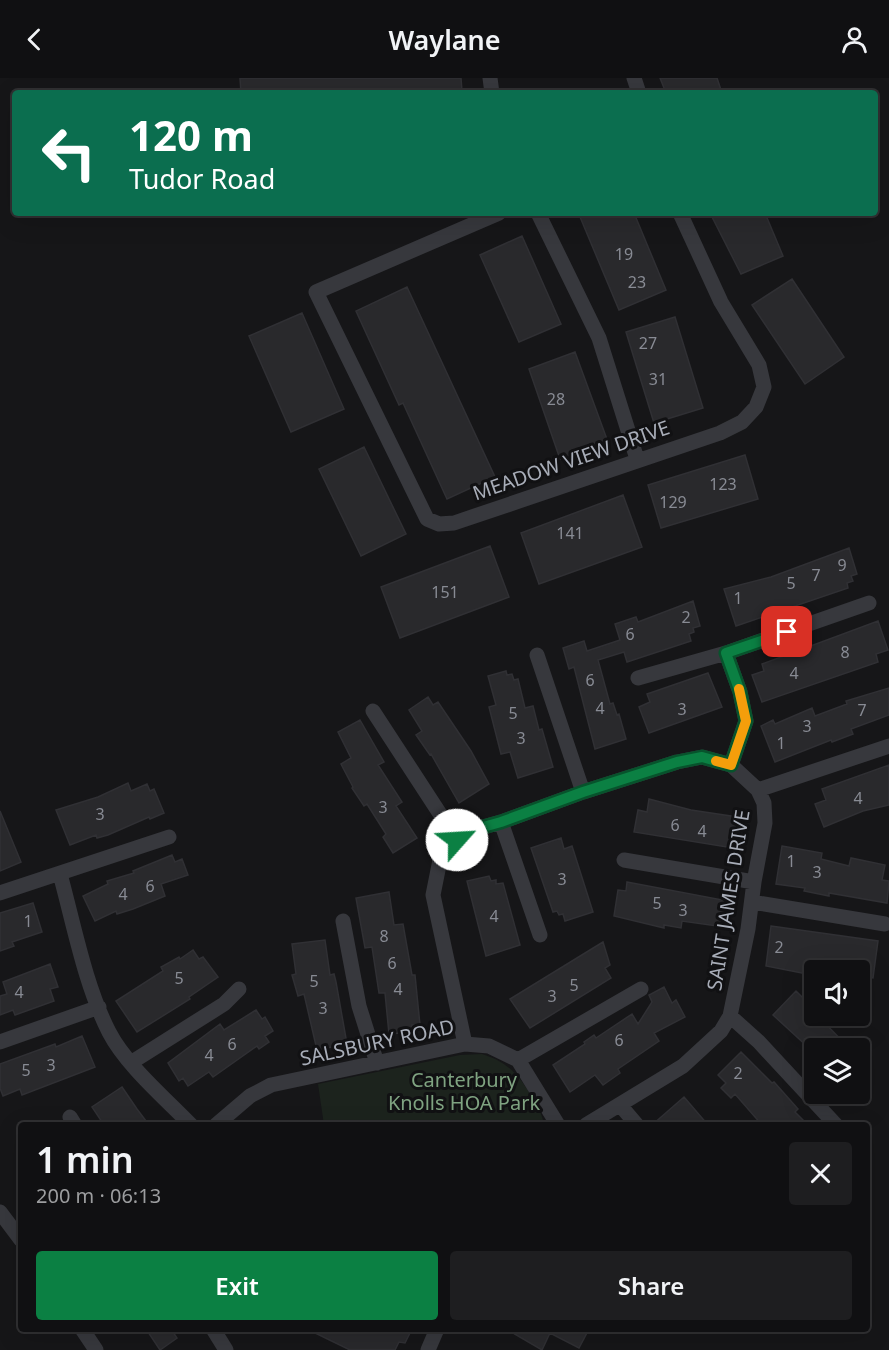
<!DOCTYPE html>
<meta charset="utf-8">
<style>
:root{--surface:#101012;--page:#1e1e20;--text:#f1f3f6;--muted:#9c9d9f;--line:#303032;--accent:#0b8043}
body{margin:0;font-family:"Noto Sans",sans-serif;background:var(--page);color:var(--text);height:100vh;display:flex;flex-direction:column;font-size:22px;white-space:nowrap}
*{box-sizing:border-box;margin:0}
p{font-size:20px;color:var(--muted)}
.icon{flex:none;width:33px;height:33px;fill:none;stroke:currentColor;stroke-width:2;stroke-linecap:round;stroke-linejoin:round}
.map{position:relative;flex:1;overflow:hidden}
.panel{position:absolute;left:18px;top:1044px;width:852px;height:210px;display:flex;flex-direction:column;background:var(--surface);border-radius:6px;box-shadow:0 6px 24px #0002,0 0 0 2px var(--line)}
.panel>*{flex:none}
.banner{position:absolute;left:12px;top:12px;width:866px;height:126px;border-radius:6px;box-shadow:0 6px 24px #0002,0 0 0 2px var(--line);background:#0b6e4f;color:#fff;overflow:hidden}
.buttons{position:absolute;left:804px;top:882px;display:grid;gap:12px}
.buttons a{display:grid;place-items:center;width:66px;height:66px;border-radius:6px;background:var(--surface);box-shadow:0 6px 24px #0002,0 0 0 2px var(--line);font-size:30px}
.pin{position:absolute;display:grid;place-items:center;width:51px;height:51px;color:#fff;margin:-26px;border-radius:12px;box-shadow:0 3px 9px #0006}
.me{position:absolute;width:66px;margin:-33px;rotate:64deg;stroke-linejoin:round;filter:drop-shadow(0 0 4px #0008)}
.turn{display:flex;align-items:center;gap:21px;height:126px;padding:0 18px;font-size:27px}
.turn .icon{width:78px;height:78px;stroke-width:2.5}
.turn b{display:block;font-size:42px;line-height:51px}
.round{display:grid;place-items:center;flex:none;width:63px;height:63px;border-radius:6px;background:var(--page)}
.summary{display:flex;align-items:center;justify-content:space-between;height:102px;padding:0 18px}
h1{font-size:36px;font-weight:600;line-height:45px}
.primary-button{display:flex;gap:12px;margin-top:auto;padding:12px 18px}
.primary-button a{flex:1;height:69px;border-radius:6px;background:var(--accent);color:#fff;font-size:24px;font-weight:600;line-height:69px;text-align:center}
.primary-button a+a{background:var(--page);color:var(--text)}
header{display:flex;justify-content:space-between;align-items:center;height:78px;padding:0 18px;background:var(--surface);font-size:27px;font-weight:600}
.map>svg:first-child{display:block}
.green{fill:#1c231d}
.building{fill:#29292c;stroke:#303034;stroke-width:1.5}
.lines{fill:none;stroke-linecap:round;stroke-linejoin:round}
.minor{stroke:#37383d;stroke-width:15}
.route-casing{stroke:#07532c;stroke-width:15}
.route{stroke:#0b8043;stroke-width:10}
.slow{stroke:#f59e0b;stroke-width:10}
.labels{text-anchor:middle;dominant-baseline:central;stroke-width:6;stroke-linejoin:round;paint-order:stroke}
.number-label{font-size:16px;fill:#888b94}
.street-label{font-size:20px;fill:#a8adb8;stroke:#111113}
.park-label{font-size:20px;fill:#7fa381;stroke:#111113}
</style>
<header><svg class="icon" aria-label="back" viewBox="0 0 24 24"><path d="M15 5l-7 7 7 7"/></svg>Waylane<svg class="icon" aria-label="person" viewBox="0 0 24 24"><circle cx="12" cy="8" r="4"/><path d="M4 21q1-7 8-7t8 7"/></svg></header>
<div class="map">
<svg width="889" height="1272" viewBox="0 0 889 1272">
<rect width="100%" height="100%" fill="#161618"/>
<path class="green" d="M482,976c26,8 38,22 51,45 5,8 10,17 11,26h-220l-6,-41 142,-29z"/>
<path class="building" d="M240,0h221l1,13 -221,2z
M660,0h57l5,15h-56z
M589,135h45l32,77 -47,20 -39,-93z
M710,135h55l18,43 -42,18z
M522,158l39,88 -42,18 -39,-87z
M792,201l52,78 -39,27 -53,-79z
M407,209l88,190 -48,22 -44,-96 -4,2 -43,-94z
M302,235l42,96 -53,23 -42,-96z
M675,239l28,91 -49,15 -28,-91z
M575,274l33,90 -48,17 -31,-90z
M364,369l42,87 -45,22 -42,-87z
M745,377l13,44 -97,29 -13,-43z
M623,417l19,52 -103,37 -18,-51z
M490,468l19,51 -109,41 -19,-51z
M849,470l8,26 -6,2 2,5 -6,2 1,5 -112,38 -12,-37 47,-12z
M693,523l7,25 -7,2 1,4 -5,2 2,7 -64,21 -3,-10 -26,8 12,44 3,-1 4,12 2,-1 7,25 -31,10 -21,-82 -5,2 -6,-21 21,-7 3,10 33,-11 -5,-16 21,-7 2,5z
M878,543l10,29 -12,4 2,8 -116,40 -10,-27 12,-4 -2,-7z
M506,593l1,4 5,-1 2,6 4,-1 7,29 8,-2 6,24 3,-1 11,38 -35,11 -8,-26 -9,2 -12,-47 7,-2 -8,-29z
M708,595l14,34 -73,26 -10,-26 11,-5 -3,-8z
M889,610v27l-38,14 2,5 -21,8 -1,-2 -56,22 -14,-36 12,-6 2,4 37,-16 3,8 32,-12 -1,-3z
M428,619l5,8 5,-3 33,49 18,33 -30,19 -28,-49 -1,1 -14,-20 6,-4 -13,-21z
M360,642l24,42 -6,3 24,37 -6,4 21,32 -24,15 -10,-16 3,-3 -19,-30 -3,2 -12,-18 1,-1 -12,-23 10,-6 -13,-26z
M889,687v40l-26,6 -39,16 -9,-23 11,-4 -4,-11z
M128,705l3,8 16,-7 3,7 4,-2 10,24 -14,6 -1,-2 -41,18 -11,3 -1,-3 -26,10 -14,-35 42,-13z
M649,721l42,11 53,8 -5,31 -105,-17 4,-22 9,2z
M0,733l21,51 -21,9z
M561,760l3,11 8,-3 21,66 -28,9 -2,-7 -4,1 -2,-4 -4,1 -22,-64z
M782,768l40,7 -1,6 28,7 2,-8 34,7 -3,15 7,1 -2,22 -58,-10v3l-25,-5 1,-3 -29,-4z
M172,777l3,7 7,-3 6,16 -27,9 4,12 -32,13 -16,5 -1,-3 -21,10 -12,-25 25,-12 -1,-3 27,-8 -1,-2z
M489,798l2,5 5,-1v4l7,-1 17,62 -34,11 -19,-75z
M627,804l101,19 -4,26 -42,-6 -1,7 -17,-3v3l-50,-12 4,-26 8,1z
M389,814l5,33 9,-1 9,51h3l5,50h-8v7l-23,2 -4,-41h-6l-7,-46 -7,1 -9,-50z
M33,825l9,29 -30,10 2,4 -14,5v-38z
M771,848l107,15 -5,37 -13,-2v-6h-47l-1,4h-5l-41,-8z
M325,862l5,35 4,-1 2,8 11,62 -30,6 -13,-56 -6,2 -6,-21 4,-1 -4,-30z
M603,864l7,23 -5,3 6,10 -81,50 -20,-29z
M193,872l6,9 4,-2 15,20 -29,20 1,2 -53,33 -21,-31 47,-30 -2,-4 18,-10 1,2z
M50,886l8,23 -8,2 4,12 -39,14 -2,-5 -13,5v-19l7,-2 -4,-12z
M664,909l8,16 4,-3 9,17 -31,16 5,8 -41,28 2,4 -17,12 -8,-10 -25,17 -17,-27 32,-21 -1,-2 10,-7 2,3 36,-24 6,10 14,-22 -3,-7z
M796,913l16,16 2,9h4l31,32h-40l-36,-33z
M256,932l6,9 3,-2 8,14 -8,5 4,6 -10,7 -2,-3 -44,31 -4,-5 -21,14 -5,-8 -4,3 -11,-18 52,-39 4,6z
M82,958l13,31 -73,28 -2,-6 -17,7 -3,-8v-24l55,-20 1,3z
M741,974l31,31 2,-1 24,27 -3,3 13,13h-46l-27,-31 -4,4 -10,-10 5,-5 -8,-8z
M122,1009l15,22 12,16h-45l-12,-18z
M684,1019l24,28h-56z
M146,1251h25l6,9 -17,12z
M307,1251h105l-7,14 -6,-1 -4,8h-45z
M506,1251h83l-10,19 -29,-15 -8,17z"/>
<g class="lines">
<path class="minor" d="M490,0l2,15
M634,0l5,15
M499,135l-183,79 111,227 12,5 15,-1 266,-90 22,-11 14,-15 8,-20 -5,-22 -38,-63 -41,-89
M538,135l61,125 38,121
M726,575l14,39 6,29 -15,44
M537,577l46,137
M638,600l88,-25 143,-50
M373,633l84,129
M758,712l131,-44
M501,744l39,113
M624,782l130,22
M60,796c14,51 25,111 49,158 17,33 56,66 82,93
M0,815l169,-56
M752,824l133,22
M343,843l16,85 18,57
M730,938l29,26 77,83
M0,964l99,-35
M465,966l-32,-149 7,-35 17,-20 12,-9 32,-9 82,-30 94,-30 25,-5 29,8 27,25 6,13 1,20 -11,59 -6,47 -18,87 -9,15 -38,35 -97,59
M518,982l123,-71
M132,984l92,-58 15,-15
M620,1027l17,20
M70,1039l5,8
M216,1047l34,-29 21,-11 194,-41 24,2 29,14 40,65
M0,1134l21,28
M82,1251l14,21
M213,1251l13,21
M428,1272l9,-21"/>
</g>
<g class="lines">
<g class="route-casing">
<path id="route" d="M457,762l12,-9 32,-9 82,-30 94,-30 25,-5 29,8 15,-44 -6,-29 -14,-39 61,-21"/>
</g>
<use href="#route" class="route"/>
<path class="slow" d="M716,683l15,4 15,-44 -7,-32"/>
</g>
<g class="labels">
<g class="number-label">
<text x="624" y="176">19</text>
<text x="637" y="204">23</text>
<text x="648" y="265">27</text>
<text x="658" y="301">31</text>
<text x="556" y="321">28</text>
<text x="723" y="406">123</text>
<text x="673" y="424">129</text>
<text x="570" y="455">141</text>
<text x="842" y="487">9</text>
<text x="816" y="497">7</text>
<text x="791" y="505">5</text>
<text x="445" y="514">151</text>
<text x="738" y="520">1</text>
<text x="686" y="539">2</text>
<text x="630" y="556">6</text>
<text x="845" y="574">8</text>
<text x="794" y="595">4</text>
<text x="590" y="602">6</text>
<text x="600" y="630">4</text>
<text x="682" y="631">3</text>
<text x="862" y="632">7</text>
<text x="513" y="635">5</text>
<text x="807" y="648">3</text>
<text x="521" y="660">3</text>
<text x="781" y="665">1</text>
<text x="858" y="720">4</text>
<text x="383" y="729">3</text>
<text x="100" y="736">3</text>
<text x="675" y="747">6</text>
<text x="702" y="753">4</text>
<text x="791" y="783">1</text>
<text x="817" y="794">3</text>
<text x="562" y="801">3</text>
<text x="150" y="808">6</text>
<text x="123" y="816">4</text>
<text x="657" y="825">5</text>
<text x="683" y="832">3</text>
<text x="494" y="838">4</text>
<text x="28" y="843">1</text>
<text x="384" y="858">8</text>
<text x="779" y="869">2</text>
<text x="392" y="885">6</text>
<text x="179" y="900">5</text>
<text x="314" y="903">5</text>
<text x="574" y="907">5</text>
<text x="398" y="911">4</text>
<text x="19" y="914">4</text>
<text x="552" y="918">3</text>
<text x="323" y="930">3</text>
<text x="619" y="962">6</text>
<text x="232" y="966">6</text>
<text x="209" y="977">4</text>
<text x="51" y="987">3</text>
<text x="26" y="992">5</text>
<text x="738" y="995">2</text>
</g>
<g class="street-label">
<text transform="translate(571 382) rotate(-19)">MEADOW VIEW DRIVE</text>
<text transform="translate(728 822) rotate(-81)">SAINT JAMES DRIVE</text>
<text transform="translate(377 964) rotate(-12)">SALSBURY ROAD</text>
</g>
<g class="park-label">
<text x="464" y="1001">Canterbury<tspan x="464" dy="23">Knolls HOA Park</tspan></text>
</g>
</g>
</svg>
<div class="buttons">
<a><svg class="icon" aria-label="sound" viewBox="0 0 24 24"><path d="M4 9h4l5-4v14l-5-4H4zM17 9q2 3 0 6"/></svg></a>
<a><svg class="icon" aria-label="layers" viewBox="0 0 24 24"><path d="M12 4l9 5-9 5-9-5zM3 14l9 5 9-5"/></svg></a>
</div>
<div class="pin" style="left:787px;top:554px;background:#d93025"><svg class="icon" aria-label="arrive" viewBox="0 0 24 24"><path d="M6 21V4h12l-3 4 3 4H6"/></svg></div>
<svg class="me" style="left:457px;top:762px" viewBox="-20 -20 40 40"><circle r="19" fill="#fff"/><path d="M0-13L10 11 0 6-10 11z" fill="#0b8043"/></svg>
<div class="banner">
<div class="turn"><svg class="icon" aria-label="left" viewBox="0 0 24 24"><path d="M17 20v-9H6M10 6l-5 5 5 5"/></svg><div><b>120 m</b>Tudor Road</div></div>
</div>
<section class="panel">
<div class="summary"><div><h1>1 min</h1><p>200 m · 06:13</p></div><a class="round"><svg class="icon" aria-label="close" viewBox="0 0 24 24"><path d="M6 6l12 12M18 6L6 18"/></svg></a></div>
<div class="primary-button"><a>Exit</a><a>Share</a></div>
</section>
</div>
